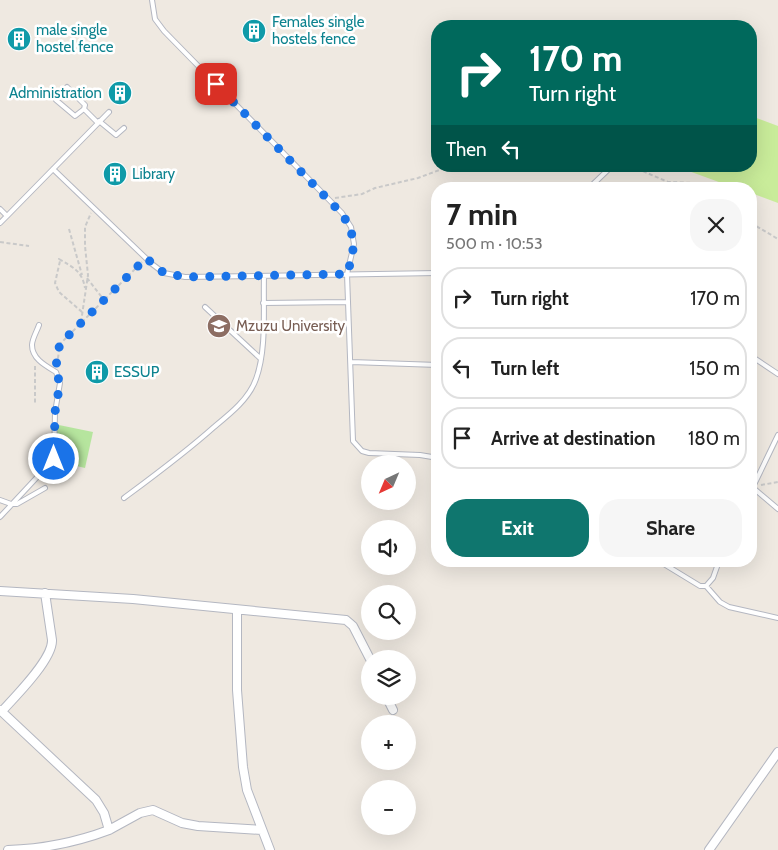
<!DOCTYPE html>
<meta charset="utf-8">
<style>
:root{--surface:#fff;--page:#f6f6f6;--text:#222;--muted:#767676;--line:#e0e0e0;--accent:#0f766e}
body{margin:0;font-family:Cabin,sans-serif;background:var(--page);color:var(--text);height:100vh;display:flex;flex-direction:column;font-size:19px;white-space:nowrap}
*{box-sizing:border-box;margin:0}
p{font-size:16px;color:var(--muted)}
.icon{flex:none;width:28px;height:28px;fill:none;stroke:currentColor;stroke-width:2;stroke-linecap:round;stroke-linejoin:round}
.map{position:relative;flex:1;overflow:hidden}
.details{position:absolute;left:431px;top:182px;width:326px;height:385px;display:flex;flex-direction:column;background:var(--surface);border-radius:20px;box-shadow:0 5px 20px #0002}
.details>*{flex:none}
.banner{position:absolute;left:431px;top:20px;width:326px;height:152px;border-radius:20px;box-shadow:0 5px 20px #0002;background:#00695c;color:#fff;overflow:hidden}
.needle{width:32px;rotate:224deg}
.controls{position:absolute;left:361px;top:455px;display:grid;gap:10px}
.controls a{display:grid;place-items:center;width:55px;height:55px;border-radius:50%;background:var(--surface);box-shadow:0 5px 20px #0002;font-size:25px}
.pin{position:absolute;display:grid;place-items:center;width:42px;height:42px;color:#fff;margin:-21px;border-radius:10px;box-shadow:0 2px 8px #0006}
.me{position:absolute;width:55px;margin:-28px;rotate:0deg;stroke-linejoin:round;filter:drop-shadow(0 0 4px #0008)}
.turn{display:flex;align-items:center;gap:18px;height:105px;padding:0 15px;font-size:22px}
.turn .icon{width:65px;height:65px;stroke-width:2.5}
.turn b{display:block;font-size:35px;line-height:42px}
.then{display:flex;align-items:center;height:48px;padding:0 15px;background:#0003;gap:10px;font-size:19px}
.round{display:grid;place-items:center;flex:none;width:52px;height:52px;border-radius:20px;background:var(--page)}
.head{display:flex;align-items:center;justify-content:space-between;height:85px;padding:0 15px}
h1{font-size:30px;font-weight:700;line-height:38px}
.button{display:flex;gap:10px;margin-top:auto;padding:10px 15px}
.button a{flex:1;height:58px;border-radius:20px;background:var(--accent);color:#fff;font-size:20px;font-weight:700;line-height:58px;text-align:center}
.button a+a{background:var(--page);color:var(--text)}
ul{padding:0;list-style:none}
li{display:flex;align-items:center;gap:15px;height:62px;margin:0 10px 8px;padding:0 5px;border:2px solid var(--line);border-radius:20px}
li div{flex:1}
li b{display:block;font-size:19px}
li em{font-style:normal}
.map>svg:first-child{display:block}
.green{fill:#b6e59e}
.pitch{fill:#c9ec9a}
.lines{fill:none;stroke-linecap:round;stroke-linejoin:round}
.lane-casing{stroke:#b4b7c1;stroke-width:6}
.street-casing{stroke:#b4b7c1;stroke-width:10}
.path{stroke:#c9c9c9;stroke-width:2;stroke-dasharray:4 2.5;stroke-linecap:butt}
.lane{stroke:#fff;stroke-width:4}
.street{stroke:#fff;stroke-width:8}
.route{stroke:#1a73e8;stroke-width:9;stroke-dasharray:0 16.2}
.labels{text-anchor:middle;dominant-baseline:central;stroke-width:5;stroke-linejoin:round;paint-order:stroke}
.culture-label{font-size:15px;fill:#0d838f;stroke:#fff;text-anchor:start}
.education-label{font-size:15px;fill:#785e54;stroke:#fff;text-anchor:start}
</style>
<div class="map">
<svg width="778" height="850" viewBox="0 0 778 850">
<rect width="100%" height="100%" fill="#efe9e1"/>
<path class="green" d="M54,424l39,8 -8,36 -38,-9z"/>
<path class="pitch" d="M751,116l27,10v77l-27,-10v-4h-13l-63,-23h76z"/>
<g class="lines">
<g class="lane-casing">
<path id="lane" d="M152,0l3,19 9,12 178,182 9,14 3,17 -7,30 6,167 9,10 7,2 51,2 18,3
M67,87l18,18 -1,4
M56,100l19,16 9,-7 14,14
M99,121l17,14 8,-7
M53,169l99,95 12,9 21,4 253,-4
M588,189l24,-23
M0,209l7,7 102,-104
M0,223l7,-7
M263,303l85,-1
M205,307l56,52
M751,356l27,18
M351,362l87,3
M751,486l27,23
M751,491l27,-56
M124,498c31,-23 61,-45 90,-71 16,-13 35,-28 42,-48 11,-30 7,-71 8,-103
M0,500l11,4h6l28,-16
M0,517l54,-58 1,-47 5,-29 -4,-11c-10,-6 -24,-13 -24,-27 0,-6 5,-14 7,-20
M659,561l41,25h6l7,-8 6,-17
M706,586l14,16 9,5 49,11"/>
</g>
<g class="street-casing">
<path id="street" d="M0,591l133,8 213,21 7,6 17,33
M237,610v80l6,77 4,23 23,60
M386,696l7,14
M0,710l96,90 8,13 5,17c-32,12 -67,19 -101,20
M2,711c13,-14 51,-52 50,-71l-7,-47
M109,830l31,-17 13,-3 29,13 16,3 64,4
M709,850l69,-98"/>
</g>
<path class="path" d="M631,166l37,16 27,1 13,6
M335,198l27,-4 13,-6 43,-10 32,-12
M751,223l27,16
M69,229l13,46
M0,242l29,4
M87,278l17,22
M82,312l-23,-20 -4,-9 5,-22 -1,-2c15,9 23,12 26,29
M81,322l7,-47 -3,-29v-19l6,-14
M57,365l3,-21 82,-82
M35,366v37
M761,485l17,-3"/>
<use href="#lane" class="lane"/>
<use href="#street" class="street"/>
</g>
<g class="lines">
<path class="route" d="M54,459l1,-47 5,-29 -4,-11 1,-17 3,-11 86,-86 18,15 21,4 162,-3c8,-25 10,-37 -5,-60l-126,-130"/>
</g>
<defs>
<g id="building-disc" transform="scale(1.25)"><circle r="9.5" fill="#0f9aa8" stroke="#fff"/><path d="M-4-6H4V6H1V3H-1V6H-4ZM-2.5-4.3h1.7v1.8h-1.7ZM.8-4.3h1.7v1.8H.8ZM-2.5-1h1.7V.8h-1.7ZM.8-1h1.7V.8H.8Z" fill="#fff"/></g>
<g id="university-disc" transform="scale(1.25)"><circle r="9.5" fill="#8d6e63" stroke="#fff"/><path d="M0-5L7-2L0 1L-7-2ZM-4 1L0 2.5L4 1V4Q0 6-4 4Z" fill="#fff"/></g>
</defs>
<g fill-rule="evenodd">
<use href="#building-disc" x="254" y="31"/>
<use href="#building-disc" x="19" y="39"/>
<use href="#building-disc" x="120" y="93"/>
<use href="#building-disc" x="115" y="174"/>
<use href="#university-disc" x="219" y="326"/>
<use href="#building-disc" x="97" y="372"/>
</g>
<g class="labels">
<g class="culture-label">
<text x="272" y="22">Females single<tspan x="272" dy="17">hostels fence</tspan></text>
<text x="36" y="30">male single<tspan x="36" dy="17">hostel fence</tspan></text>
<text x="102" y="93" text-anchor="end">Administration</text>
<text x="132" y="174">Library</text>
<text x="114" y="372">ESSUP</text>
</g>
<g class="education-label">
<text x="236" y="326">Mzuzu University</text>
</g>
</g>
</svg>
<div class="controls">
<a><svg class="needle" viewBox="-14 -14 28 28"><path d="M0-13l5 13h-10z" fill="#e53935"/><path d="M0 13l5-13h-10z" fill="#767676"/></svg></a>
<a><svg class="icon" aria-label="sound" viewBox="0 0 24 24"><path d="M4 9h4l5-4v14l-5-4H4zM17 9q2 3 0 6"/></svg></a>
<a><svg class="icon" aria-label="search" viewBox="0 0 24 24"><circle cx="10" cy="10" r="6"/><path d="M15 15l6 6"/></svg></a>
<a><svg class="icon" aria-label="layers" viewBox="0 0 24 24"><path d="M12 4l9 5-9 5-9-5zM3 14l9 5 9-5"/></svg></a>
<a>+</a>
<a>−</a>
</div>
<div class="pin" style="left:216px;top:84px;background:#d93025"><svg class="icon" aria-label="arrive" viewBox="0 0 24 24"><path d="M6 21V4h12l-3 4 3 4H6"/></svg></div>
<svg class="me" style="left:54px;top:459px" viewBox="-20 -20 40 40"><circle r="17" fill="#1a73e8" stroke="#fff" stroke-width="3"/><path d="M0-11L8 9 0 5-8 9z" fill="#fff"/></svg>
<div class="banner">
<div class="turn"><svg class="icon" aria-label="right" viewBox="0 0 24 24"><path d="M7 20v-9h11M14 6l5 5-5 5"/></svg><div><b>170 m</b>Turn right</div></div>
<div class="then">Then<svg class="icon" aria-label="left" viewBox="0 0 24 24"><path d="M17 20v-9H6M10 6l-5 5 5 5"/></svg></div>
</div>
<section class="details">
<div class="head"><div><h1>7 min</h1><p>500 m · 10:53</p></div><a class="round"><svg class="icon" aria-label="close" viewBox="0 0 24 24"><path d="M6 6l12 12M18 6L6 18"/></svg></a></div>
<ul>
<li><svg class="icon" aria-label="right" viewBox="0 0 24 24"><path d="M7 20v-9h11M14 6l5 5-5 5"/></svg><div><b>Turn right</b></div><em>170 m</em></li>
<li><svg class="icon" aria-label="left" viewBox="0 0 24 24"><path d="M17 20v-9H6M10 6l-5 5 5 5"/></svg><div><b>Turn left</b></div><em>150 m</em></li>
<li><svg class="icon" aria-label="arrive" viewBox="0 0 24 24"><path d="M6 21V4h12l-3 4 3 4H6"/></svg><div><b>Arrive at destination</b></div><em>180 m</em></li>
</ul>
<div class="button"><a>Exit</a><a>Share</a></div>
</section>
</div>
